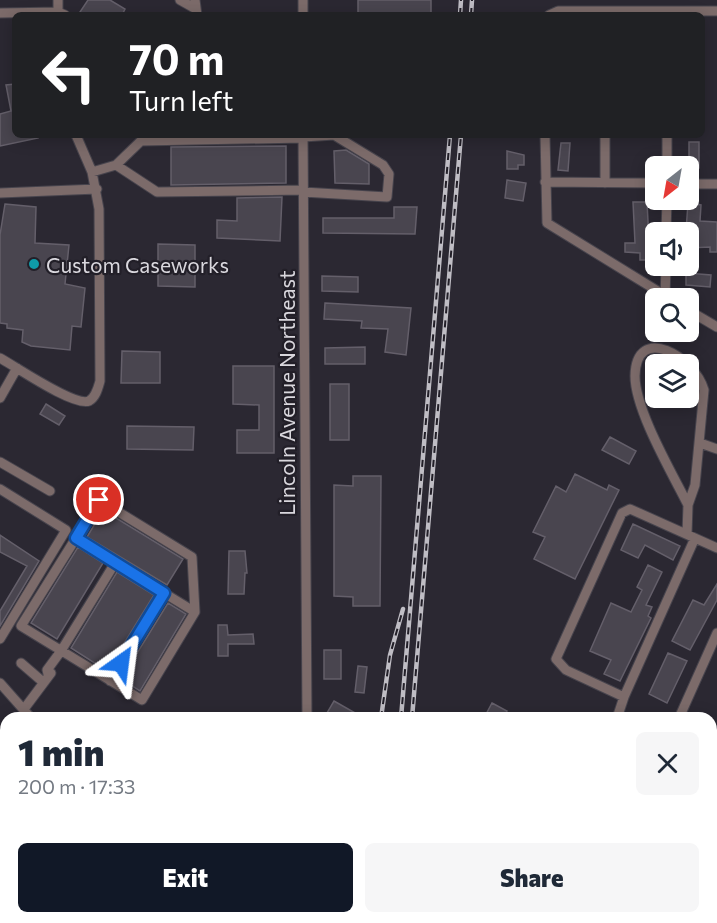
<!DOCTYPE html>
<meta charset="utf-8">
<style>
:root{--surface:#fff;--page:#f6f6f7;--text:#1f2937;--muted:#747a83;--accent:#111827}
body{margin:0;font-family:Commissioner,sans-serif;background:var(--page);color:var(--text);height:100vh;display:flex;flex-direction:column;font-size:22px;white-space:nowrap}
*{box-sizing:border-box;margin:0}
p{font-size:20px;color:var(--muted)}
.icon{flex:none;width:33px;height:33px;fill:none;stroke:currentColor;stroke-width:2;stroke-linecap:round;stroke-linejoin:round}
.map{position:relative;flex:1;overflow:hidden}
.details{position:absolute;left:0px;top:712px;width:717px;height:212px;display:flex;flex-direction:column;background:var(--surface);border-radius:18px 18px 0 0;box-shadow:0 3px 15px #0003}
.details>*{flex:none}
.top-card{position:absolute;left:12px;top:12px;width:693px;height:126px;border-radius:9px;box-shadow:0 3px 15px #0003;background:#202124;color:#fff;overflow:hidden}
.needle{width:39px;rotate:211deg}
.controls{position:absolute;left:645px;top:156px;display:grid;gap:12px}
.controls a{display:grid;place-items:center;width:54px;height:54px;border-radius:9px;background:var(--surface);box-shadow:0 3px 15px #0003;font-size:30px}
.pin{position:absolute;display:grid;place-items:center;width:51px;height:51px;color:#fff;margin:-26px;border:3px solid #fff;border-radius:50%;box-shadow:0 2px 6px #0007}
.me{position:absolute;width:66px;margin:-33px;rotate:31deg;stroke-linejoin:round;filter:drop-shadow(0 0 4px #0008)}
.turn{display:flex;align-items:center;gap:21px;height:126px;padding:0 18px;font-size:27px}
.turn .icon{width:78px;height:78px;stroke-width:2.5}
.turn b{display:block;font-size:42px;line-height:51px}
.round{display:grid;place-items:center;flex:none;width:63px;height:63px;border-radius:9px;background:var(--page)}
.headline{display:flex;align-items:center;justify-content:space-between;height:102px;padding:0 18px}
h1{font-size:36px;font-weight:800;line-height:45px}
.cta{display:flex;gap:12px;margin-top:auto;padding:12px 18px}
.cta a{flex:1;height:69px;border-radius:9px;background:var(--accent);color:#fff;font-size:24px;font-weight:800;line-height:69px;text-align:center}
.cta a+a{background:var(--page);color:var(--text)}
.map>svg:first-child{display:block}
.industrial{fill:#402c28}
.building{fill:#49454f;stroke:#645f6a;stroke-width:1.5}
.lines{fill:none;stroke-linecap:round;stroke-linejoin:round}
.minor-casing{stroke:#47444d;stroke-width:11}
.major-casing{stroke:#47444d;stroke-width:13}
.minor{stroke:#7c6b6a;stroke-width:9}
.major{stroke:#ceaca9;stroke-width:10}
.rail-casing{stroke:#bfbdc4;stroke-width:4.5}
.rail{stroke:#221f28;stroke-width:2;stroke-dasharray:7;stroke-linecap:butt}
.route-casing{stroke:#114b97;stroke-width:15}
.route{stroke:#1a73e8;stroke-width:10}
.culture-dot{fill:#0f9aa8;stroke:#221f28;stroke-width:2}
.labels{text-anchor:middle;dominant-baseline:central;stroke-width:4.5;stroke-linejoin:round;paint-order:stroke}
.poi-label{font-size:21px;fill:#d9d7dd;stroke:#221f28;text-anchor:start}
.street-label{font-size:21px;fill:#d9d7dd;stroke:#221f28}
</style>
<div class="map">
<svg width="717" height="923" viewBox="0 0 717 923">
<rect width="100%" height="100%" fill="#2b2832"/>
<path class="industrial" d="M0,851l6,12v55h28l3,5h-37z"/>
<path class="building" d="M88,0h22l15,9 -3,6h-37l-5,-3z
M358,0h73v15h-73z
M15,84v51h22l1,3 -38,8v-32l11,-3 -5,-26z
M689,142h10v26l-10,-1z
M561,143h9l-2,28 -10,-1z
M286,146v37l-115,2v-38z
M346,150l23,14v20l-34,-1 -1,-32z
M507,151l17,4v10h-6v4h-11z
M507,180l19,3 -3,18 -18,-3z
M282,197l-2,44 -63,-3v-18l20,1v-23z
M633,202h14l3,58h-10v-7l-15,-1v-9h10z
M688,203l13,2 -1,16 17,1v30h-7v-5l-22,1v-17h-2z
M5,204l31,3 -1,36 34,2 -4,39 20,4 -4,39 -9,-1 -2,24 -39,-4 -9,-4 1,-12 -16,-2v-4l-7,-1v-88z
M394,207h23l-2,27 -92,-1v-15h71z
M158,244l37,1v42l-37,-1z
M686,273l25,2 -1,12 -24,-2z
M322,276l36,1v15l-36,-1z
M325,303l86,5 -5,47 -21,-3 3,-23 -27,-1 1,-7 -38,-2z
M365,347v17h-40v-16z
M122,351l38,1v31h-39z
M233,366h41v87h-37v-23h22v-25l-26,-1z
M330,384h19v56h-19z
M46,404l19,12 -6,9 -19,-11z
M127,426l67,1 -1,23 -66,-1z
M610,437l26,14 -7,13 -27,-14z
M575,474l32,16 2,-5 10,5 -44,89 -41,-20 11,-22 -12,-5 23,-46 10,6z
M353,476h28l-1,130h-27v-9l-19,-1v-111l19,1z
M103,510l80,49 -16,26 -80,-48z
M633,524l47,22 -7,14 -28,-15 -7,13 -17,-8z
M0,535l39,26 -39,65v-15l27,-45 -27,-14z
M78,547l25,16 -46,76 -26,-16z
M229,551h16l2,22h-2l-1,21h-16z
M648,565l14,7 -16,33 6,2 -4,9 3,2 -31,63 -16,-7 7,-14 -21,-9 21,-48 20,9 11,-22 -5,-3z
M117,572l37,23 -47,76 -36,-23z
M717,584v16l-27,50 -18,-9 21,-41 11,5z
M168,603l18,11 -46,77 -19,-12z
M218,625h9l1,10 25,-1 1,10h-26v12h-10z
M324,650h17v29h-17z
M668,653l19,8 -20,42 -18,-9z
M358,666l9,1 -3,26 -9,-1z
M334,701l30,17h-40z
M492,703l15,8 -4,7h-19z"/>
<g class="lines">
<g class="minor-casing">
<path id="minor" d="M180,0l16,9
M195,0l2,15
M303,0v15
M0,13l58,-1 7,3
M58,15v-15
M549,15l9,-4h159
M303,135l4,583
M545,135l2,88 122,75
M667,135v31
M141,141l162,-3
M116,165l41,27 146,-2
M92,172l24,-7 28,-27
M545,182l111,1
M605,183v-48
M688,184h29
M303,192l84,5 2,-23 -6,-9 -49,-30 -31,2
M0,193l97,-4
M666,232l1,-32
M665,297l1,-31
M688,310l29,17
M0,358c15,8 74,49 89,43 7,-4 9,-13 11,-20l-1,-172 -7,-37 -16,-37
M0,398l17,-30
M700,443l17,6
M0,462l50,29
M0,489l66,41 -66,109
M687,534l1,-29 7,-20 9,-95c-9,-33 -68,-68 -69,-14 0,34 37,97 53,129
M115,563l80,49
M21,663l22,19
M48,674l-1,-4 14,-19 54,-88 -39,-25 23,-38 93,57 3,55 -53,88 -121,-74 55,-88
M110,681l54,-88
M0,683l31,35
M624,697l-58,-27 -10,-11 66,-146 8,-4 87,39
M24,709l27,-36
M617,718l7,-21 71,-159
M679,718l38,-85
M711,737l6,3
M711,827l6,-13
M692,918l11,5
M102,923l9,-5
M249,923l1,-5
M306,923v-5
M434,923l1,-5
M443,923l2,-5
M514,923l2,-5
M592,923l2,-5
M669,923l2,-5"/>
</g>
<g class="major-casing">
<path id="major" d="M0,772l6,12
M0,815l6,12
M52,918l3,5
M73,918l3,5"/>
</g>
<use href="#minor" class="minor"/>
<use href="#major" class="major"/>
<g class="rail-casing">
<path id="rail" d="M460,15l1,-15
M471,15l1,-15
M381,718l9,-63 13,-46
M401,718l49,-583
M412,718l49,-583
M364,923v-5
M389,923l1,-5"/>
</g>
<use href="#rail" class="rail"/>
</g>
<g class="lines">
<g class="route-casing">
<path id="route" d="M99,500l-23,38 88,55 -43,70"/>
</g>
<use href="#route" class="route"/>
</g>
<circle class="culture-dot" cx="34" cy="264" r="6"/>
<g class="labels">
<g class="poi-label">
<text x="46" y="264">Custom Caseworks</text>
</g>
<g class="street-label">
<text transform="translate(286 393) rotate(-90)">Lincoln Avenue Northeast</text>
</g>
</g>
</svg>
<div class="controls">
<a><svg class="needle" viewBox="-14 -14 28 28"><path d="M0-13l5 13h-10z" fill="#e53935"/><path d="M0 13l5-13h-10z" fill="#747a83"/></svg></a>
<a><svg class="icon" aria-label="sound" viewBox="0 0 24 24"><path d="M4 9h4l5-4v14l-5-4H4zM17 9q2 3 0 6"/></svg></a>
<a><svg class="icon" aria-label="search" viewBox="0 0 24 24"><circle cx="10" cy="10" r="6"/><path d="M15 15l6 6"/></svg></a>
<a><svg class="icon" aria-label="layers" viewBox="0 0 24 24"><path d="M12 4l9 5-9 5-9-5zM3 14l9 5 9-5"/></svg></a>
</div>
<div class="pin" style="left:99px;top:500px;background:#d93025"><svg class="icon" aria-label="arrive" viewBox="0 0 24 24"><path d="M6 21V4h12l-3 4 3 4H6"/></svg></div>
<svg class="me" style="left:121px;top:663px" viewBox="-20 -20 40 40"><path d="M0-17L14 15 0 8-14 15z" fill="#1a73e8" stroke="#fff" stroke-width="4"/></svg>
<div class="top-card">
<div class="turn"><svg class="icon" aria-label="left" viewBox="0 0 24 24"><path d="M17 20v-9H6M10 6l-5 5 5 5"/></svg><div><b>70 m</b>Turn left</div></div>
</div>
<section class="details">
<div class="headline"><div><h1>1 min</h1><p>200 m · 17:33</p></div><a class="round"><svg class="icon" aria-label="close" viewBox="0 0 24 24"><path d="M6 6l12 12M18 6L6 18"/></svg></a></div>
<div class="cta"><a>Exit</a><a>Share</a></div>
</section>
</div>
